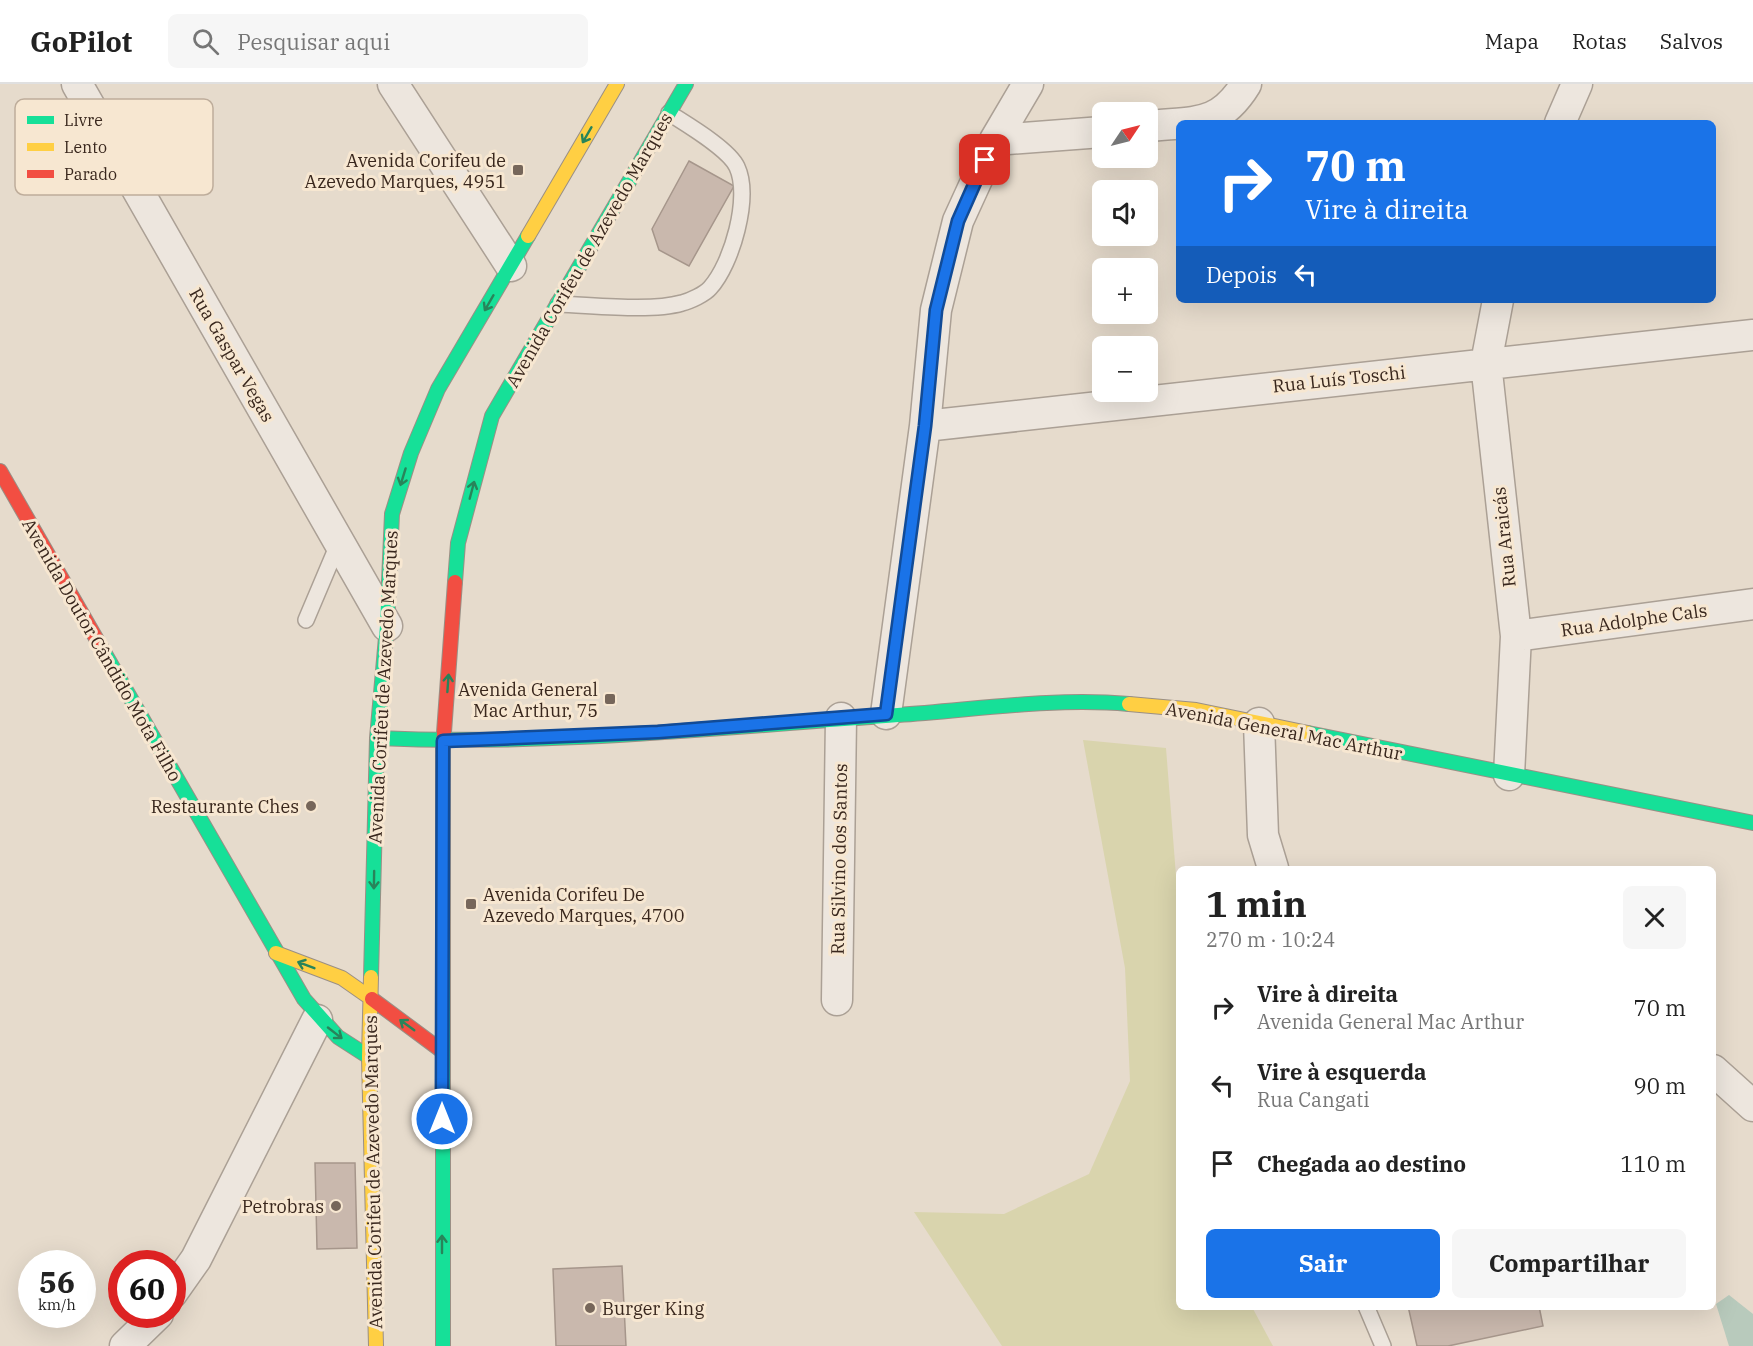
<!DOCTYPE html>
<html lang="pt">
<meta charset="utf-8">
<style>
:root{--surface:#fff;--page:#f6f6f6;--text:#222;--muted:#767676;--line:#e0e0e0;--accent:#1a73e8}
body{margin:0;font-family:"IBM Plex Serif",serif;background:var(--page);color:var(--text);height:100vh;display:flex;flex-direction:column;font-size:22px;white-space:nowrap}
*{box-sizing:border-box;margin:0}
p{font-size:20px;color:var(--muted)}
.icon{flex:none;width:33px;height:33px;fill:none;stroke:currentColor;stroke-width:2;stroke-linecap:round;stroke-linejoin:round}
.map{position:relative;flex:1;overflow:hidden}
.side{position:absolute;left:1176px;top:782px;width:540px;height:444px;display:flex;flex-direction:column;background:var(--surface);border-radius:9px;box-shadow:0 6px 24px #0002}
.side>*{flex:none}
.banner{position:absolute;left:1176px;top:36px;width:540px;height:183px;border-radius:9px;box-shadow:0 6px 24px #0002;background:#1a73e8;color:#fff;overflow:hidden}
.needle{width:39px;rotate:55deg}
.fabs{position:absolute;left:1092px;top:18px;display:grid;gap:12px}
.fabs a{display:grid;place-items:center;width:66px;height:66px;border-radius:9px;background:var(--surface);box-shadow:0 6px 24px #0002;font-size:30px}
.speed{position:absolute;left:18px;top:1166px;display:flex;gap:12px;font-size:30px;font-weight:700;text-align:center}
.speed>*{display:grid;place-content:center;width:78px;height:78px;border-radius:50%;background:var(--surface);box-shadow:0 6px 24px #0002;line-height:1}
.speed small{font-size:15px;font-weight:400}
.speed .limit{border:9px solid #d22;background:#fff;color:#111}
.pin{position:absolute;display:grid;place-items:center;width:51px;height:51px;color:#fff;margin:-26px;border-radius:12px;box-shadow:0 3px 9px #0006}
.me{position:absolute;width:66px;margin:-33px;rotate:0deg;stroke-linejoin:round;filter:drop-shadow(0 0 4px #0008)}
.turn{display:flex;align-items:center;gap:21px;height:126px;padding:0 30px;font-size:27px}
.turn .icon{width:78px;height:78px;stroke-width:2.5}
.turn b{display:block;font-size:42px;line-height:51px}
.then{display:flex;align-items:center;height:57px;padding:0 30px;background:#0003;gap:12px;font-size:22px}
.round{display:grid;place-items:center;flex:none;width:63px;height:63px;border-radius:9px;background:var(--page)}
.summary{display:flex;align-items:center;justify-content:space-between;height:102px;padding:0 30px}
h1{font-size:36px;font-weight:800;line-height:45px}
.button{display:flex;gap:12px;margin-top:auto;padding:12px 30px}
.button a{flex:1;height:69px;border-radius:9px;background:var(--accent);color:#fff;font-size:24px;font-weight:800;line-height:69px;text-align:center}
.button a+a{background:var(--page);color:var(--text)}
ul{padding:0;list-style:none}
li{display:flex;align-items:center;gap:18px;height:78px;padding:0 30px}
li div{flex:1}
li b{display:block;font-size:22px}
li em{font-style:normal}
header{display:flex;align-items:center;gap:36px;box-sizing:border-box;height:84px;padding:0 30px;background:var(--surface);border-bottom:2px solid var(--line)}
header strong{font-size:28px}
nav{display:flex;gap:33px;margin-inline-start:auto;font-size:21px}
.search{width:420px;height:54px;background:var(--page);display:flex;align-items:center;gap:15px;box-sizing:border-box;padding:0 21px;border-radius:9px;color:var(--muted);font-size:22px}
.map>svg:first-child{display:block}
.green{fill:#d9d4ad}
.water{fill:#b8cabc}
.building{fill:#c9b8ad;stroke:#a6968b;stroke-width:1.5}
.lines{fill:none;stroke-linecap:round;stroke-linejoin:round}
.lane-casing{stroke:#aba095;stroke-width:18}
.street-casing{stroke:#aba095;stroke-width:33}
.fast-casing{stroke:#9a8f85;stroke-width:16}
.slow-casing{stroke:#9a8f85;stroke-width:16}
.jam-casing{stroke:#9a8f85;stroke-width:16}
.lane{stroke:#ede6de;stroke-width:15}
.street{stroke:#ede6de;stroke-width:30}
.fast{stroke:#16e098;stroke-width:14}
.slow{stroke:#ffcf43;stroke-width:14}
.jam{stroke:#f24e42;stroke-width:14}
.oneway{stroke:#28845a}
.route-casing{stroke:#114b97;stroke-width:15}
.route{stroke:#1a73e8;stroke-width:10}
.poi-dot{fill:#76665a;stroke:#f7e7d1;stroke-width:2}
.labels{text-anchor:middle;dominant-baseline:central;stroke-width:6;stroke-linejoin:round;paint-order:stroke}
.poi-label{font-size:18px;fill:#39271d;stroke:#f7e7d1;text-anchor:end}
.street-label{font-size:18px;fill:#39271d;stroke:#f7e7d1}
.key{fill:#f7e7d1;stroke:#bead9b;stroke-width:1.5}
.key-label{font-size:16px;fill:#39271d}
</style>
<header>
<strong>GoPilot</strong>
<div class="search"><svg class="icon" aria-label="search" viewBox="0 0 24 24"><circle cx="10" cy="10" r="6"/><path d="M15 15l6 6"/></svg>Pesquisar aqui</div>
<nav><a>Mapa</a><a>Rotas</a><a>Salvos</a></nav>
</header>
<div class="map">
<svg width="1753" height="1262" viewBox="0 0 1753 1262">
<rect width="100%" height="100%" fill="#e6dbcc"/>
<path class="green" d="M1083,656l83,8 13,166v392l73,1 21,39h-271l-88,-134 90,2 85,-40 41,-93 -5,-113z"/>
<path class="water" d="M1729,1211l24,19v32h-24l-13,-42z"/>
<path class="building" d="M689,77l45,25 -45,80 -30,-16 -7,-21z
M315,1079h40l2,85 -40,1z
M622,1182l4,80h-70l-3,-77z
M1408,1222h131l4,20 -95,20h-31z"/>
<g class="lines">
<g class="lane-casing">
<path id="lane" d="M558,220c34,1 93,8 124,-1 8,-2 23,-9 28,-15 22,-24 41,-91 27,-121 -8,-18 -51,-43 -68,-54
M306,536l33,-78
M1366,1222l17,40"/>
</g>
<g class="street-casing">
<path id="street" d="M77,0l310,542
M393,0l118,182
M1560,39l17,-39
M1148,42c46,-5 71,2 98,-42
M995,56l107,-8
M1498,216l-12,63 30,273 -7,139
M925,342l828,-91
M1516,552l237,-32
M886,630l39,-288 11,-116 22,-89 37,-81 33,-56
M1259,639l4,112 10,33
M837,916l4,-282
M1713,986l40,36
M172,1209l24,-34 121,-239
M125,1262l33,-32"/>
</g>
<g class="fast-casing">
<path id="fast" d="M455,498l3,-39 34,-127 194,-332
M97,556l207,359 34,38 31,20
M1308,649l445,90
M377,654c173,8 348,-11 521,-23 76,-5 156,-18 231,-11
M443,662v600
M371,893l6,-239 10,-112 5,-112 19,-61 27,-64 90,-153"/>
</g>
<g class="slow-casing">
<path id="slow" d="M528,152l89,-152
M1129,620l67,6 112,23
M276,869l66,25 30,21
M371,893l-2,80 7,289"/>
</g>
<g class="jam-casing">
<path id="jam" d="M0,387l97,169
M443,662l12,-164
M372,915l70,52"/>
</g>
<use href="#lane" class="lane"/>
<use href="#street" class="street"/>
<use href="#fast" class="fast"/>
<use href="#slow" class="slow"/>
<use href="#jam" class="jam"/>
</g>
<defs><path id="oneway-shaft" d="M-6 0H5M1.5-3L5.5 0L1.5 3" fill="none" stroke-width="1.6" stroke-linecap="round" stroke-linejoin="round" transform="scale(1.5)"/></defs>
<g class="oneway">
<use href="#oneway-shaft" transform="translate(587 51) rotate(120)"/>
<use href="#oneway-shaft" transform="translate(489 219) rotate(120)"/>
<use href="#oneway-shaft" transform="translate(403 393) rotate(107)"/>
<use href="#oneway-shaft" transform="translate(472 406) rotate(-75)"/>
<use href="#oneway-shaft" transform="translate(448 599) rotate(-86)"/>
<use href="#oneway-shaft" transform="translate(374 796) rotate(91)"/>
<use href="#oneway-shaft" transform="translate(306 881) rotate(-159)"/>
<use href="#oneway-shaft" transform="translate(407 941) rotate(-144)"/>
<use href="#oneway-shaft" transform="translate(335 949) rotate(38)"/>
<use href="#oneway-shaft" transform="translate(442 1160) rotate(-90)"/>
</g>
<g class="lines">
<g class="route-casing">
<path id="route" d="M442,1035l1,-378 215,-9 228,-18 39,-288 11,-116 22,-89 27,-61"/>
</g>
<use href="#route" class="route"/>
</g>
<g class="poi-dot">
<rect x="512" y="80" width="12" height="12" rx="3"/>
<rect x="604" y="609" width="12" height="12" rx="3"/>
<circle cx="311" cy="722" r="6"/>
<rect x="465" y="814" width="12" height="12" rx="3"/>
<circle cx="336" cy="1122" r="6"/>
<circle cx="590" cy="1224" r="6"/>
</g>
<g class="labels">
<g class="poi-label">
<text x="506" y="76">Avenida Corifeu de<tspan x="506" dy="21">Azevedo Marques, 4951</tspan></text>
<text x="598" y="605">Avenida General<tspan x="598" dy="21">Mac Arthur, 75</tspan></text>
<text x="299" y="722">Restaurante Ches</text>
<text x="483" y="810" text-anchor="start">Avenida Corifeu De<tspan x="483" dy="21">Azevedo Marques, 4700</tspan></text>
<text x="324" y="1122">Petrobras</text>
<text x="602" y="1224" text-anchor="start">Burger King</text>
</g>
<g class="street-label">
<text transform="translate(589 166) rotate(-60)">Avenida Corifeu de Azevedo Marques</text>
<text transform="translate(232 271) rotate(60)">Rua Gaspar Vegas</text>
<text transform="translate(1339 295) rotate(-6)">Rua Luís Toschi</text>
<text transform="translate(1504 453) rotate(-96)">Rua Araicás</text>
<text transform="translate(1634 536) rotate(-8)">Rua Adolphe Cals</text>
<text transform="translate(102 566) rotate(60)">Avenida Doutor Cândido Mota Filho</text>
<text transform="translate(383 603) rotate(-87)">Avenida Corifeu de Azevedo Marques</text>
<text transform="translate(1284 647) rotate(11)">Avenida General Mac Arthur</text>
<text transform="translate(839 775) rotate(-89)">Rua Silvino dos Santos</text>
<text transform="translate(373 1088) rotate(-91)">Avenida Corifeu de Azevedo Marques</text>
</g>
</g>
<rect x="15" y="15" width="198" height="96" rx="9" class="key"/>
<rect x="27" y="32" width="27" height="8" fill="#16e098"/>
<rect x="27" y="59" width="27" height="8" fill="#ffcf43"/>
<rect x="27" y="86" width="27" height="8" fill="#f24e42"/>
<g class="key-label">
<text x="64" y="42">Livre</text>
<text x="64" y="69">Lento</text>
<text x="64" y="96">Parado</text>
</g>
</svg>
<div class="fabs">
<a><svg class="needle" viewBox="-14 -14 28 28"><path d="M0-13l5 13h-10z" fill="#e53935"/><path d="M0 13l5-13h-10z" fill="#767676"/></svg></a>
<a><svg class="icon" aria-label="sound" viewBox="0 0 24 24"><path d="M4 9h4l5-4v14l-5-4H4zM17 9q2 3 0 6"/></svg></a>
<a>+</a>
<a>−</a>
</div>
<div class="speed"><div>56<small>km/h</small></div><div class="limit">60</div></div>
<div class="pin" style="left:985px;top:76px;background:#d93025"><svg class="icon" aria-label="arrive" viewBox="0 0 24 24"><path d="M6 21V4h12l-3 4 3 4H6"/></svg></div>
<svg class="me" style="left:442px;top:1035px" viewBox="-20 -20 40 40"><circle r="17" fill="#1a73e8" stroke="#fff" stroke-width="3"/><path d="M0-11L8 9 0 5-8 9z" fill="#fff"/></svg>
<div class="banner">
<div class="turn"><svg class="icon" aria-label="right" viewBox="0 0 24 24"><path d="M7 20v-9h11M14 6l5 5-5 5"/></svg><div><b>70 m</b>Vire à direita</div></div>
<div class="then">Depois<svg class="icon" aria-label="left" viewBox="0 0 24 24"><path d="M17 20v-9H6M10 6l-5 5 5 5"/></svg></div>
</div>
<section class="side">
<div class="summary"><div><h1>1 min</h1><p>270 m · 10:24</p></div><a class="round"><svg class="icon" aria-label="close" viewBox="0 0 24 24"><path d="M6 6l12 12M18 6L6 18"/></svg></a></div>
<ul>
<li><svg class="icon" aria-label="right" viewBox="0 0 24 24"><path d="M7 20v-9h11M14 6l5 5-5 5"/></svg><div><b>Vire à direita</b><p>Avenida General Mac Arthur</p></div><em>70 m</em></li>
<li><svg class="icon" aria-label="left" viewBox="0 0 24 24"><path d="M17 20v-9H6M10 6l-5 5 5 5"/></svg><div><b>Vire à esquerda</b><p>Rua Cangati</p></div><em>90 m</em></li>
<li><svg class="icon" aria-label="arrive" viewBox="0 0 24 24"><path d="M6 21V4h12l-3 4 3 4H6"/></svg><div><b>Chegada ao destino</b></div><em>110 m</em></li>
</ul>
<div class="button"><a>Sair</a><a>Compartilhar</a></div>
</section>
</div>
